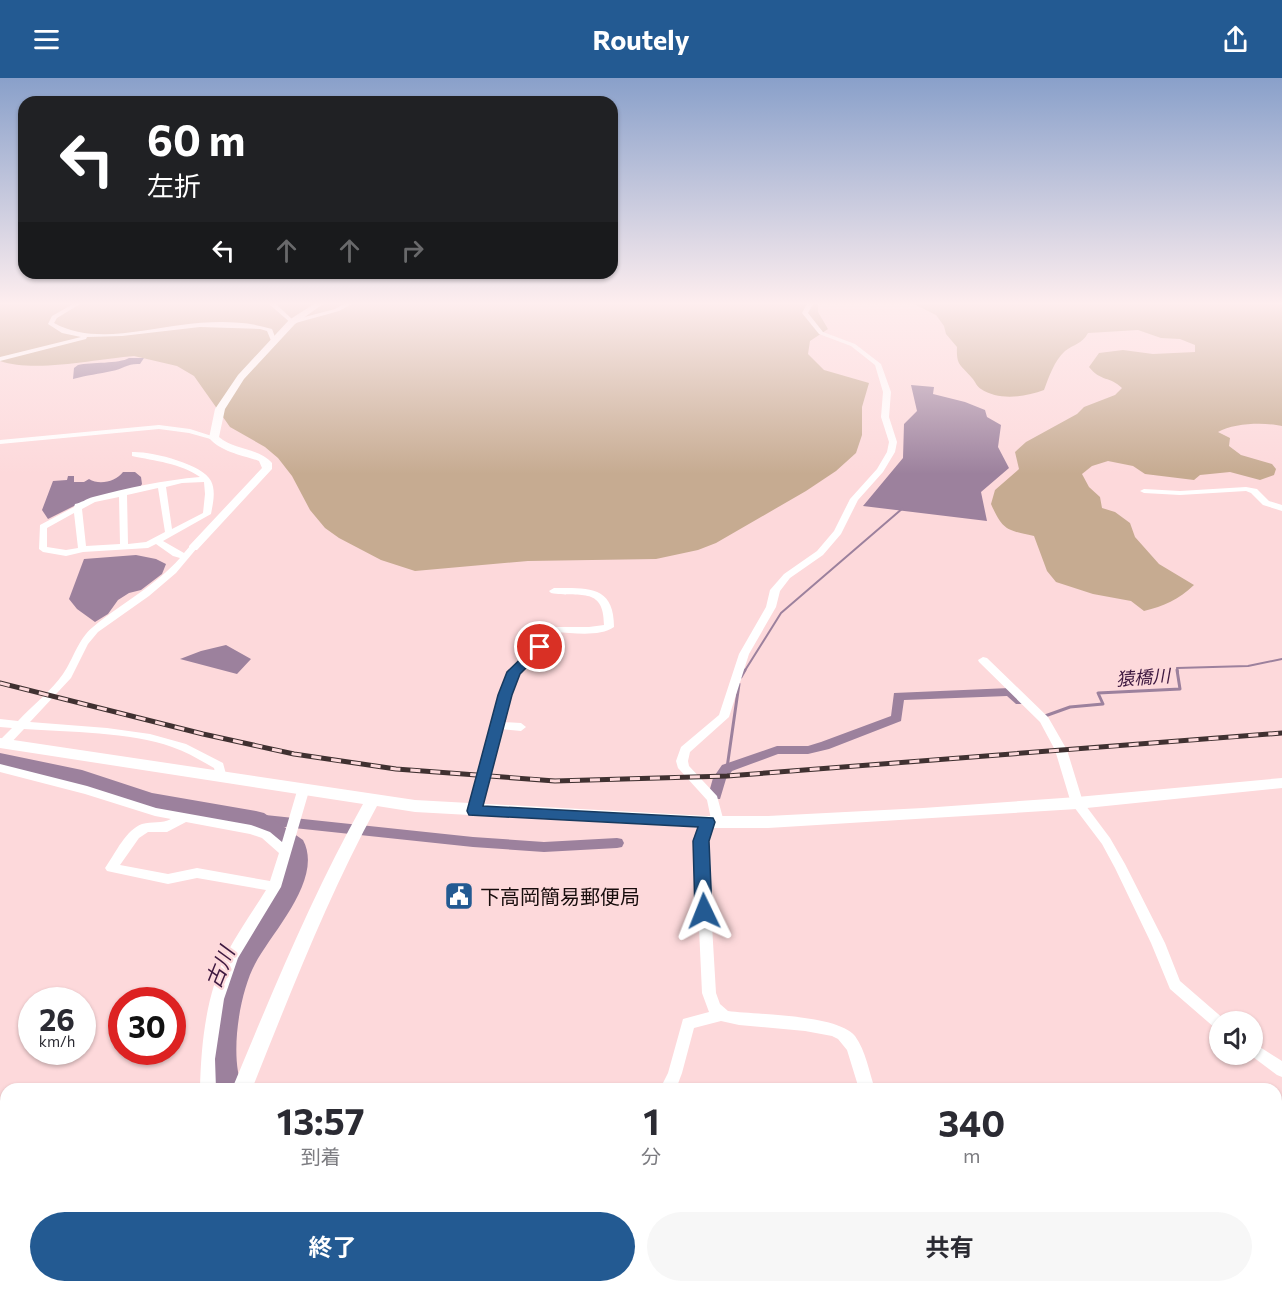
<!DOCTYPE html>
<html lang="ja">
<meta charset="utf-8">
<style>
:root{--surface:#fff;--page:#f7f7f7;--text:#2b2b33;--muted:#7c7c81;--accent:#235a92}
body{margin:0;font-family:Commissioner,"Noto Sans JP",sans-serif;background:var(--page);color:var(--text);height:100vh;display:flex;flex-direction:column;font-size:22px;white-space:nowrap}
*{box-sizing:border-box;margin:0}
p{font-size:20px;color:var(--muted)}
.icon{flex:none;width:33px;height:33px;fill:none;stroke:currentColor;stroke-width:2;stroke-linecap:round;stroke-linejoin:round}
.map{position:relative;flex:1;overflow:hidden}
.details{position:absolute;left:0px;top:1005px;width:1282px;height:210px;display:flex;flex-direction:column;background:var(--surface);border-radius:18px 18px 0 0;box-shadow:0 2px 4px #0004}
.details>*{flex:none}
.top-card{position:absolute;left:18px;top:18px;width:600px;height:183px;border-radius:18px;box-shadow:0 2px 4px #0004;background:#202124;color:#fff;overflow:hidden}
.controls{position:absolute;left:1209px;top:933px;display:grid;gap:12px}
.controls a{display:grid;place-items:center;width:54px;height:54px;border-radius:50%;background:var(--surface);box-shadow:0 2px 4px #0004;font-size:30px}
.speed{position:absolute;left:18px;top:909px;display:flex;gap:12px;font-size:30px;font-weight:700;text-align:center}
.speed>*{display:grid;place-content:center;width:78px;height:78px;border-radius:50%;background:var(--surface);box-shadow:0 2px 4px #0004;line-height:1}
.speed small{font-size:15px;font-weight:400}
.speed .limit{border:9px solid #d22;background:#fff;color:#111}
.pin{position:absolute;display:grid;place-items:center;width:51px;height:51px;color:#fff;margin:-26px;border:3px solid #fff;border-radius:50%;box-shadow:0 2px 6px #0007}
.me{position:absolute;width:66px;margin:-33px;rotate:358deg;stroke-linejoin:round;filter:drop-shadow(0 0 4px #0008)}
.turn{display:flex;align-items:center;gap:21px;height:126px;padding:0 30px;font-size:27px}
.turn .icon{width:78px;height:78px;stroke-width:2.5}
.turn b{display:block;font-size:42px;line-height:51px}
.lanes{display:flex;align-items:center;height:57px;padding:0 30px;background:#0003;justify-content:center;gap:30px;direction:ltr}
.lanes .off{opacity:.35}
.eta{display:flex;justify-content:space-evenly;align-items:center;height:102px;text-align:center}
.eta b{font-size:36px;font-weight:700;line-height:42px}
.button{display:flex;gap:12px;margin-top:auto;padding:12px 30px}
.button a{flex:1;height:69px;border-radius:36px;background:var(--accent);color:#fff;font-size:24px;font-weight:700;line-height:69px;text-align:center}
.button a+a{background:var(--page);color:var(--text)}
header{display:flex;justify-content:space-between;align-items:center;height:78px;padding:0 30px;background:var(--accent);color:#fff;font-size:27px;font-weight:700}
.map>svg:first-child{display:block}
.green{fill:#c6ab91}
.water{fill:#9c819d}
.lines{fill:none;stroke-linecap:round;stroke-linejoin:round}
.stream-far1{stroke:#9c819d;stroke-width:2}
.stream{stroke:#9c819d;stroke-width:3}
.canal{fill:#9c819d;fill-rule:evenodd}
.river{fill:#9c819d;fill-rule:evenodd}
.minor{fill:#fff;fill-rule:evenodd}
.tertiary{fill:#fff;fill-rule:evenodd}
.rail-casing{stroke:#403131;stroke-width:5}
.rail{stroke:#fdd9db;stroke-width:3;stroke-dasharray:10;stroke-linecap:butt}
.route{fill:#235a92;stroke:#173a5f;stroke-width:1.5}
.labels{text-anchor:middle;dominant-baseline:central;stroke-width:4.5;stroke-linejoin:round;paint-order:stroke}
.water-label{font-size:18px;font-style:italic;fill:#3e1940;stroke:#fdd9db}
.near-poi-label{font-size:20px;fill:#170c0c;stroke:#fdd9db;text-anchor:start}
.near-water-label{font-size:21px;font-style:italic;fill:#3e1940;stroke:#fdd9db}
</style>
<header><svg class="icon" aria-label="menu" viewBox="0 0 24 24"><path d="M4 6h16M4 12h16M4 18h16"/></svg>Routely<svg class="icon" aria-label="share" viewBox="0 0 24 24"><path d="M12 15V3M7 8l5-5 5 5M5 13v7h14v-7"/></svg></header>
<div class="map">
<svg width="1282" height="1215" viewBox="0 0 1282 1215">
<rect width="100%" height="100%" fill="#fdd9db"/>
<path class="green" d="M0,226h818v8l10,17 -18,12 -2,13 16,16 45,13 -7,24v28l-6,18 -20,18 -30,20 -90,52 -18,7 -42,9 -128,2 -113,10 -34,-11 -42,-22 -14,-10 -15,-18 -18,-34 -14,-18 -13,-11 -35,-20 -36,-51 -17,-10 -43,-10c-38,3 -99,17 -134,5z
M914,226h368v122c-18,-4 -48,-3 -64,6l12,6 -1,8 12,9 31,9 4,5 -2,6 -14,5 -30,-8 -30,3 -6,5 -49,-6 -12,-8 -25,-5 -16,5 -10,8 7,13 11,10 2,11 13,4 15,11 5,14 24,27 35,21c-16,15 -30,21 -50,26l-13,-10 -38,-7 -37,-12 -9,-11 -13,-35c-27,-6 -31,-5 -43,-32l4,-14 24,-21 -4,-17 11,-10 51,-28 7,-7 31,-12 7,-7c-12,-12 -21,-6 -33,-21l10,-14 24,-3 30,4 42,-2v-7l-15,-6 -19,-1 -23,-8 -50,3c-6,11 -14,11 -23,18 -11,10 -16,26 -21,39 -19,7 -45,11 -63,-1 -4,-2 -6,-8 -9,-11 -11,-13 -16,-12 -15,-31l-11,-13 -2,-8 -8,-11z"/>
<path class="water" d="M129,280h15l-4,6c-12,-1 -17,5 -28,7 -13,3 -25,4 -39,8l1,-11 4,-3c13,-3 41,-1 51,-7z
M911,307l23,2 -1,7 32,8 20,8 2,7 14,8 -3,22 11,21 -28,24 6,29 -124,-15 40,-48 1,-34 13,-13z
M123,394h12l6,5 1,7 -3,5 -63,16 -28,14 -6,-9 11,-29 14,-1 1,-4h6v6h10l5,-3c11,7 27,2 34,-7z
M136,477l20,4 10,5 -4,10 -21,16 -12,3 -11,7 -10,14 -13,8 -18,-13 -8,-10 15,-40z
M226,567l25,14 -14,15 -57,-15 21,-8z"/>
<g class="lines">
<path class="stream-far1" d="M744,594l37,-59 122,-105
M1178,594l-1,-4 71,-2 34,-7"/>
<path class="stream" d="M741,599l4,-7
M1045,638l25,-9 33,-3 -5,-11 82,-4 -3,-19
M727,690l12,-84"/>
<path class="canal" d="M1010,610c6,2 13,7 16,13l-2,3h-8l-9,-8 -103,4 -3,21 -72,28 -21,5h-30l-46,17 -6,8 -6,20h-10l-2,-3 5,-18 9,-13 55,-19h31l13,-4 70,-26 3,-23z
M256,736l217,23 71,5 73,-4 5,1 2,4 -2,4 -5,1 -73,4 -71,-5 -217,-23 -5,-1 -2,-4 2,-4z"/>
<path class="river" d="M0,675l82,17 70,23 104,18 8,2 39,27c21,39 -31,92 -48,124 -16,30 -26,94 -12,125h-28c-9,-19 -6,-39 -3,-59 4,-27 10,-54 24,-79 20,-36 48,-56 48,-101l-34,-24 -100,-17 -71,-24 -79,-18z
M380,1209h35l2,6h-35z"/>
<path class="minor" d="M73,226h7l-23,14 -3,5c38,21 86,7 127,2 29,-4 63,-5 91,4l5,13 -5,1 -5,-12 -7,-2 -60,-2 -78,9 -35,1 -1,2 -86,22v-4l81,-20 -19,-4 -14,-9 4,-8z
M269,226h7l17,16 42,-11 9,-5h8l-13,7 -47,13z
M807,226h6l-5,9 15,19 32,12 26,20 10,28 -2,25 8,25 -2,10 -12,20 -25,28 -17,34 -18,21 -33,23 -10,13 -4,16 -27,47 -20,63 -39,35 -2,9 1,5 28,30 7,26 -2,3 -4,1 -5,-3 -6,18 9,152 4,11 8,7c29,4 109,3 127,25 11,15 14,36 20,53h-16l-12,-39 -9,-11 -6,-3 -27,-5 -66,-6 -18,-4 -27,7 -12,45 -6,16h-16l8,-16 15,-54 26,-7 -7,-19 -7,-152 8,-22 4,-1 4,1 -4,-19 -29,-32 -2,-7 5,-14 38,-32 20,-61 27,-47 4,-17 14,-16 33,-23 17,-20 16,-32 27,-30 10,-17 2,-10 -8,-25 2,-25 -8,-27 -24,-19 -32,-12 -17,-21z
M159,347l31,4 28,9 -4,2 -25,-7 -30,-4 -159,15v-4z
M132,374c19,-1 71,12 79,29 5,10 2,22 0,33l-48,27 21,12 6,-7h6l1,2 -21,25 -27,23 -51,36 -10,12 -17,34 -41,44 77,6 43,6 36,10 37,19 4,15 -2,3h-8l-3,-13c-14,-8 -27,-16 -42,-21 -41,-15 -104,-15 -148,-18l-17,18h-7v-7l12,-12 -12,-1v-8l18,2c14,-15 34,-31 45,-47 11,-16 15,-35 30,-47 29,-24 62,-41 87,-69l-7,-2 -17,-12 -8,4 -65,4 -17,4 -23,-4 -4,-3 1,-24 34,-18 1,-3c6,-1 11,-5 18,-7 34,-9 71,-17 107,-20 -20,-14 -45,-16 -68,-21zM204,404l1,12 -2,19 -31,16 -6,-42 16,-4zM158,410l7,44 -19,10 -18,2 -1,-49zM119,419l1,47 -34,2 -4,-37 13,-7zM74,435l4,35 -12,2 -19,-3v-19z
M1246,409l11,2 12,12 13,4v6l-19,-6 -12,-12 -5,-2 -66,4 -36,-2 -4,-2 4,-2 36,2z
M554,510c34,0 60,-3 60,39 -14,10 -41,6 -58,5v4l-37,37 -9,22 -7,27 18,1 5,4 -5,4 -20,-2 -21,82 -2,3h-8l-2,-3 32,-116 9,-23 38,-38 -2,-5 2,-2h42l15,-2c0,-40 -26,-27 -53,-32l-2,-2z
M983,579l4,1 61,59 19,33 16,52 27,36 15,26 40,79 15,38 45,39 1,2h-6v8l-5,-2 -45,-39 -19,-46 -36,-75 -13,-24 -31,-41 -16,-53 -15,-28 -61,-60 -1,-2z
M0,686l87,22 69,22 95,17 19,7 12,10 15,-51 2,-3h8l2,3 -28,96 -43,71 -14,41 -9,60 1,30h-16c1,-45 6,-95 27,-136 11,-21 26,-42 39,-63l-69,-12 -29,6 -61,-13 -2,-3 2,-3c9,-13 19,-35 35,-41 10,-3 20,0 29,-5l-16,-3 -70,-22 -85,-22zM186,744l64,12 12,4 17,15 -9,28 -73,-13 -29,6 -48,-9 19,-27 9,-6h19z
M1252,964l30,19v16l-5,-2 -28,-21h3z
M0,1057l6,3v17l-6,-3z
M652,1209h18v6h-18z
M935,1209h18l2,6h-18z"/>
<path class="tertiary" d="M314,226h9l-28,20 -51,55 -19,30 -6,28c15,13 40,11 53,26v6l-75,81h-8v-4l73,-78 -3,-7c-17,-6 -38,-9 -50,-23l6,-29 23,-34 51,-55z
M0,660l415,62 292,16h61l155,-8 154,-11 205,-19v10l-205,21 -309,19h-61l-292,-16 -38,-6c-49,90 -87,188 -125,283h-20c40,-96 80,-194 131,-285l-363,-56z
M152,1209h22l-2,6h-22z"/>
<g class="rail-casing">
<path id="rail" d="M0,605l203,51 91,20 102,15 159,12 172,-5 555,-43"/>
</g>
<use href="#rail" class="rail"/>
</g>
<linearGradient id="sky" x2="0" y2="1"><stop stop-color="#89a0ca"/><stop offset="0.57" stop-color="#feeeef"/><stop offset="1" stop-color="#feeeef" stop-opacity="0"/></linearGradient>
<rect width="1282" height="396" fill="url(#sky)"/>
<path class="route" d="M540,565l7,4 -27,27 -8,21 -29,111 230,12 2,4 -6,19 3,70 -2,5 -6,2 -6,-2 -3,-5 -2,-70 5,-14 -229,-12 -2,-4 31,-116 9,-23 29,-28z"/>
<defs>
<g id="civic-square" transform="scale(1.5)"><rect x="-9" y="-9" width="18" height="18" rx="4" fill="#235a92" stroke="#fdd9db"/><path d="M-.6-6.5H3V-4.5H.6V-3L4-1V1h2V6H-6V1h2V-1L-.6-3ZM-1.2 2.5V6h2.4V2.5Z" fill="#fff"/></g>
</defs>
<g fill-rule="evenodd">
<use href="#civic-square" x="459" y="818"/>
</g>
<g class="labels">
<g class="water-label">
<text transform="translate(1143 599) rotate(-4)">猿橋川</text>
</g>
<g class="near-poi-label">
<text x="480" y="818">下高岡簡易郵便局</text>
</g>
<g class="near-water-label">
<text transform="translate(219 889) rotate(-68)">古川</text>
</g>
</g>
</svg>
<div class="controls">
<a><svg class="icon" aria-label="sound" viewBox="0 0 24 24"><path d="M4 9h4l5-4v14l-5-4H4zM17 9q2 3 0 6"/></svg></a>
</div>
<div class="speed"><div>26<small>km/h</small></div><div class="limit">30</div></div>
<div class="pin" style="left:540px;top:569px;background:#d93025"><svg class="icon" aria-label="arrive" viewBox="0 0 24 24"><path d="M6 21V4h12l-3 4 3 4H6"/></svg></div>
<svg class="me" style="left:704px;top:833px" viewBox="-20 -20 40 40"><path d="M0-17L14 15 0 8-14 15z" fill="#235a92" stroke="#fff" stroke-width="4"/></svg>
<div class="top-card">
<div class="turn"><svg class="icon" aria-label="left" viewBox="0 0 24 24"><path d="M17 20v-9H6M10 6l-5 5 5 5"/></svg><div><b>60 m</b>左折</div></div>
<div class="lanes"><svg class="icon" aria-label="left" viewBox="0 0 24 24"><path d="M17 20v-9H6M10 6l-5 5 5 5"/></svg><svg class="icon off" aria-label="ahead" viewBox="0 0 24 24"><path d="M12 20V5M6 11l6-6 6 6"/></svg><svg class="icon off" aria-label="ahead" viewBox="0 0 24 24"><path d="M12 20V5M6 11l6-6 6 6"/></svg><svg class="icon off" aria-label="right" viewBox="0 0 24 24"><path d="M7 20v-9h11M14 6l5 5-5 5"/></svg></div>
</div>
<section class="details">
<div class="eta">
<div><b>13:57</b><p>到着</p></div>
<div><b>1</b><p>分</p></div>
<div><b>340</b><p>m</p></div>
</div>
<div class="button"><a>終了</a><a>共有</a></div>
</section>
</div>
